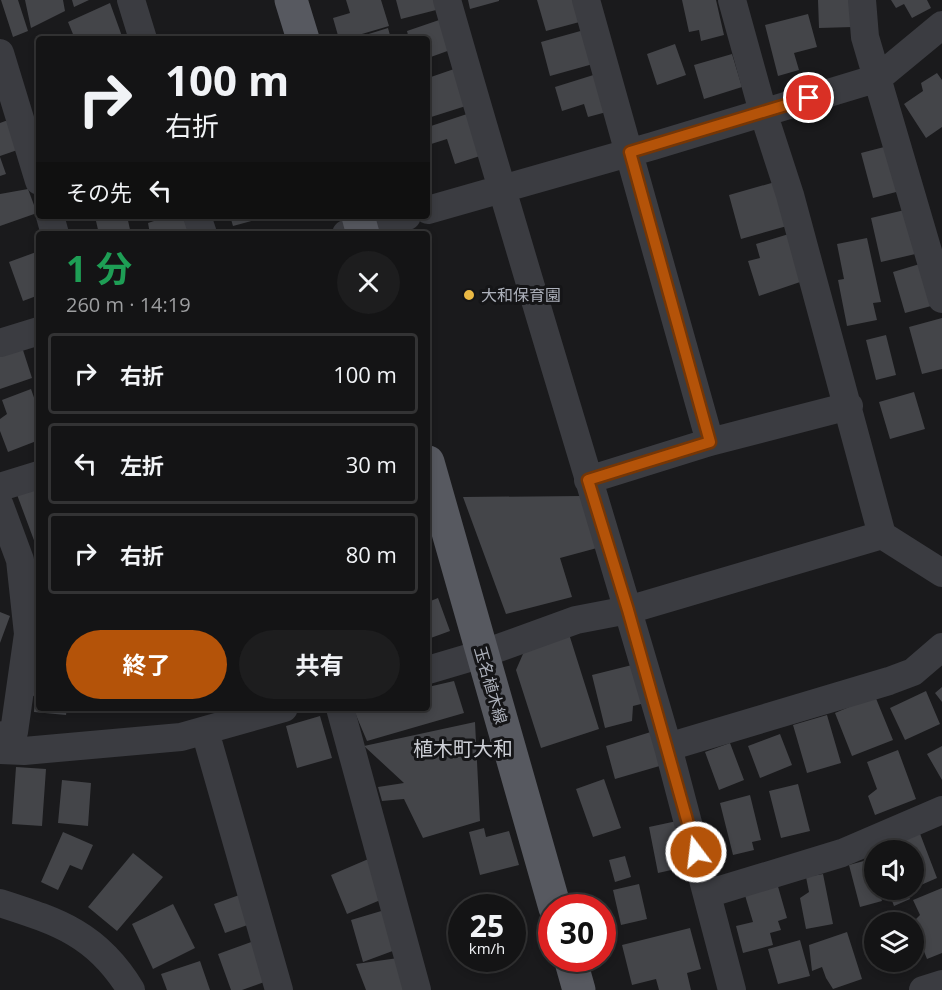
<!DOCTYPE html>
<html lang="ja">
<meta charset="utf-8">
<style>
:root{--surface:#141415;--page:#1d1d1e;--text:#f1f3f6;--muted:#9d9ea0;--line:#333334;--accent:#b45309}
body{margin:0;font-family:"Open Sans","Noto Sans JP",sans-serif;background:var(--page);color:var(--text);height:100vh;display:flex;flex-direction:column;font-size:22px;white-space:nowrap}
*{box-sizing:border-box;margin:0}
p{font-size:20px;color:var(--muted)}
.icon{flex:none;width:33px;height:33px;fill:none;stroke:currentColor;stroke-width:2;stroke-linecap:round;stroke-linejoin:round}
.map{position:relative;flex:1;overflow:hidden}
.panel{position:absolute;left:36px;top:231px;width:394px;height:480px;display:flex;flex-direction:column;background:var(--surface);border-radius:6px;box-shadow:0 3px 9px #0003,0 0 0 2px var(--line)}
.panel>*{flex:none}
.banner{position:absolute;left:36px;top:36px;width:394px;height:183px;border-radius:6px;box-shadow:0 3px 9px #0003,0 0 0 2px var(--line);background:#141415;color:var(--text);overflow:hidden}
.controls{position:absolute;left:864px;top:840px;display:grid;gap:12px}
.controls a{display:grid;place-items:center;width:60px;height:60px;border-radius:50%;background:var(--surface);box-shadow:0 3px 9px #0003,0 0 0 2px var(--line);font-size:30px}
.speed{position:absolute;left:448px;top:894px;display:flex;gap:12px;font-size:30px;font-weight:700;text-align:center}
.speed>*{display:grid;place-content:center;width:78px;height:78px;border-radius:50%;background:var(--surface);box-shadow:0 3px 9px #0003,0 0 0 2px var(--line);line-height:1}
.speed small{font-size:15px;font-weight:400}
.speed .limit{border:9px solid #d22;background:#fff;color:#111}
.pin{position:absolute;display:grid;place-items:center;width:51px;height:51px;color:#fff;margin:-26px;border:3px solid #fff;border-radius:50%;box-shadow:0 2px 6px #0007}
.me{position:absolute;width:66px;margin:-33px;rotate:345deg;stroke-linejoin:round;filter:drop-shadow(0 0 4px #0008)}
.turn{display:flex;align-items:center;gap:21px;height:126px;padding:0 30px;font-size:27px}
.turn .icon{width:78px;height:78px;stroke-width:2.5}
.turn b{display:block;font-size:42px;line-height:51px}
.then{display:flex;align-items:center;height:57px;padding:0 30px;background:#0003;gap:12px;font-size:22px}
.round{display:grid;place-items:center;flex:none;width:63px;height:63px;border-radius:32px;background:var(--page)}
.head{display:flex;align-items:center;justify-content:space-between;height:102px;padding:0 30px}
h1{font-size:36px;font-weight:700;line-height:45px;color:#1e9e55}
.button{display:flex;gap:12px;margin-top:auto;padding:12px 30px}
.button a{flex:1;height:69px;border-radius:36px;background:var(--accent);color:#fff;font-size:24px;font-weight:700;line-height:69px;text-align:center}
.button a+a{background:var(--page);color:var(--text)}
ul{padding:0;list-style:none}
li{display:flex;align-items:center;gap:18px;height:81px;margin:0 12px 9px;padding:0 18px;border:3px solid var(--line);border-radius:6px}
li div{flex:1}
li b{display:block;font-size:22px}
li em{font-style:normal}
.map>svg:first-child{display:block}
.building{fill:#444549}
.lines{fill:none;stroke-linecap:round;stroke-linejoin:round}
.minor{stroke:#3b3c41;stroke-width:28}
.major{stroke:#575960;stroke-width:33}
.route-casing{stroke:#753606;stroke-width:15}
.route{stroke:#b45309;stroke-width:10}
.poi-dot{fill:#eab944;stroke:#151517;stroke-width:2}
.labels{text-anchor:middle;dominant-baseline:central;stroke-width:6;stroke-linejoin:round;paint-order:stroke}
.poi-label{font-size:16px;fill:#adb1bb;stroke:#151517;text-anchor:start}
.street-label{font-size:16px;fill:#adb1bb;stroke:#151517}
.quarter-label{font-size:20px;fill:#ced0d7;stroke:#151517}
</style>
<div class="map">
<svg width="942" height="990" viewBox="0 0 942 990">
<rect width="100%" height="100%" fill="#1a1a1c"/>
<path class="building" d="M1,0h17l10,31 -15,6z
M25,0h38l2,11 -34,17z
M72,0h17l-15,7z
M346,0h35l8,26 -44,13h-6l-6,-21 17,-5z
M396,0h42l2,9 -39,10z
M468,0h31v1l-29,8z
M537,0h44l6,20 -41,11z
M682,0h34l8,35 -23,6 -2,-11 -10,2z
M818,0h34l1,27 -34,1z
M891,0h36l4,8 -19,10 -8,-14 -8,4z
M110,3l13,36h-48l-7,-17z
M808,14l9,33 -23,6 5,17 -21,6 -13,-51z
M442,19l11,30 -25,9v-19h-19l-2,-8z
M388,28l3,11h-32v-2z
M584,30l9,34 -43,12 -9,-34z
M675,44l11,31 -29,10 -10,-31z
M732,54l10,33 -38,12 -10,-34z
M457,68l12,37 -41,13v-40z
M603,72l11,38 -26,7 -4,-13 -22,7 -7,-24z
M937,73l5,7v47l-16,11 -22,-34 19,-13 -2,-8z
M467,114l13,42 -25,8 -8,-25 -19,6v-18z
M16,117l10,30 -26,9v-33z
M888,146l12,45 -27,7 -12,-45z
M0,157l6,17 -6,2z
M428,169l4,14 -4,1z
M775,182l12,44 -46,13 -12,-44z
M28,189l9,24 -37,13v-32z
M913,208l11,44 -43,10 -10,-44z
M116,216h11l4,18h-32l-3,-13z
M169,216h17l5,18h-41l-2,-11z
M230,216h36v1l-33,9z
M792,233l14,47 -47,16 -11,-35 12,-3 -4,-14z
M867,238l14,64 -8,1 4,17 -30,6 -9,-46 6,-1 -7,-35z
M39,251v44l-16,6 -14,-39z
M923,263l12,42 -30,8 -12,-41z
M942,318v51l-20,5 -13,-47z
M886,335l10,40 -20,5 -10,-40z
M22,347l10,31 -32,11v-35z
M31,389l8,23v28l-31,12 -8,-21v-12l7,-5 -5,-14z
M914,392l11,37 -35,10 -11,-37z
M39,483v58l-4,2 -19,-51z
M583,496l14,52 -37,10 12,39 -66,17 -43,-117z
M438,598l12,33 -22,8v-37z
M0,612l10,4 -10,27z
M569,634l30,95 -58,19 -25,-78 10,-23z
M39,635v73h28l-1,7 -32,-3 1,-16 -11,-1z
M640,663l9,39 -16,4 -1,15 -27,7 -13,-53z
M454,681l10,32 -97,28 -14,-33h75v-21z
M942,687v15l-7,-9z
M926,691l14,33 -35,16 -15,-32z
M875,696l18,44 -41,16 -17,-43z
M827,715l14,48 -34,10 -14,-48z
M320,716l12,42 -35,10 -11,-42z
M475,722l5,99 -57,17 -19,-39 -22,2 -4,-14 26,-4 -40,-37z
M657,730l6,35 -48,14 -9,-33z
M780,734l12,31 -32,13 -12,-32z
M730,743l14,37 -25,10 -14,-38z
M942,746v34l-15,-26z
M898,750l18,49 -41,16 -7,-19 9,-7 -10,-27z
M16,767l30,2 -4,57 -30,-2z
M604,779l17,49 -28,9 -17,-48z
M62,780l29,3 -3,43 -30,-3z
M798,784l12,47 -29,7 -12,-47z
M750,795l11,45 -9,2 2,8 -21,5 -13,-52z
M677,821l17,44 -36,8 -9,-46z
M484,828l2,9 23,-6 10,34 -39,10 -11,-43z
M919,831l18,47 -23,10v-38h-18l-3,-8z
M63,832l30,13 -11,25 -12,-5 -12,25 -17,-8z
M133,853l30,24 -46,54 -29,-24z
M625,856l6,21 -16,5 -6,-22z
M373,857l17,39 -43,18 -16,-39z
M871,859l3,14v17h5l3,11 -22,6 -11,-42z
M823,874l10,50 -27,5 -6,-31 9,-6 -3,-15z
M777,883l10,35 -9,3 3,9 -11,3 3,12 -30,8 -7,-27 17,-4 -9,-30z
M639,884l8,35 -26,6 -8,-35z
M942,888v65l-15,6 -13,-33v-5l6,-6 -7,-15z
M888,890h18l4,9 -16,7z
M245,893l11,29 -31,11 -11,-29z
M173,904l22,44 -42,21 -21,-45z
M388,909l10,40 -35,13 -12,-42z
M874,924v22l-6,-20z
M690,928l11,41 -14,4 4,17h-32l-3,-11 -24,6 -10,-40z
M847,932l15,47 -29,10 -7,-11 -4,-11 -10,4 -3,-26z
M800,940l10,36 -32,8 -10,-35z
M254,941l13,40 -25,9h-11l-13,-36z
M405,957l8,33h-47l-10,-26z
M200,961l10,29h-43l-6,-16z
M879,962h25l-23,7z"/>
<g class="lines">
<path class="minor" d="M131,0l12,39
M447,0c71,250 149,498 221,747
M586,0l124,442
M732,0l31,112 27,83 92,340 60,38
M862,0l3,37 77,262
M0,53l39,128
M428,210l225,-64 225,-68 64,-53
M50,216l5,18
M197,216l6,18
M346,234l61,-18
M0,343l39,-12
M588,480l122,-38 139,-36
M0,487l39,-12
M0,506l20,54 8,74 -14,98 -14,4
M428,670l54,-16 94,-34 52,-10 254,-75
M340,708l77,282
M205,731l74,259
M0,750l24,1 157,-14 103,-29
M707,894l135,-41 100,-43
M0,903c59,19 97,31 131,87
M732,990l-64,-243 221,-66 24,-9 29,-25
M923,990l19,-6"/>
<path class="major" d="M291,0l12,39
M358,216l5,18
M428,462l127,446
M570,958l9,32"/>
</g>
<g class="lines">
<g class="route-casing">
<path id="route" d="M696,852l-68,-242 -40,-130 122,-38 -80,-290 179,-54"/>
</g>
<use href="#route" class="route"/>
</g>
<circle class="poi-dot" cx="469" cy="295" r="6"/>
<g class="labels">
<g class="poi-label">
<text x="481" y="295">大和保育園</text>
</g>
<g class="street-label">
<text transform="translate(491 685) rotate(74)">玉名植木線</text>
</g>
<g class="quarter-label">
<text x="463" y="748">植木町大和</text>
</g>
</g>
</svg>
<div class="controls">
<a><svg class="icon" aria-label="sound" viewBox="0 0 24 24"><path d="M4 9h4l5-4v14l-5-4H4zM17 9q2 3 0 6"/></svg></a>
<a><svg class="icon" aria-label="layers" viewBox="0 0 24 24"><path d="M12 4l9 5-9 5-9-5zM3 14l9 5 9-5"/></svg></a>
</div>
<div class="speed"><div>25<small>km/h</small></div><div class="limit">30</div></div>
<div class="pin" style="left:809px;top:98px;background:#d93025"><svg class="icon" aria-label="arrive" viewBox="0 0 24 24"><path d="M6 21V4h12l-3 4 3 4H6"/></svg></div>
<svg class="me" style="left:696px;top:852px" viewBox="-20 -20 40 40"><circle r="17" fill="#b45309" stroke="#fff" stroke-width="3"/><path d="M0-11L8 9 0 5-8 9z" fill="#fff"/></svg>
<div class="banner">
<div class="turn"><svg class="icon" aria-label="right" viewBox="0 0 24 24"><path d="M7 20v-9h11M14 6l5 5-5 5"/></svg><div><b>100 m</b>右折</div></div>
<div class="then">その先<svg class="icon" aria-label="left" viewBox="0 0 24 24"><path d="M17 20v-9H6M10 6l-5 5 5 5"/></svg></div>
</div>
<section class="panel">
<div class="head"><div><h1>1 分</h1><p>260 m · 14:19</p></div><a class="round"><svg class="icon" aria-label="close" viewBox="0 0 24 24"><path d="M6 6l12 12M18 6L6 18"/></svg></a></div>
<ul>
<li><svg class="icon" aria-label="right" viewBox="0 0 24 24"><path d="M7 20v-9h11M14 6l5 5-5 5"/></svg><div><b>右折</b></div><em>100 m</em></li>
<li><svg class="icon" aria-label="left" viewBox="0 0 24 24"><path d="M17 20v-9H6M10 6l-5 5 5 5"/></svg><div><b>左折</b></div><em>30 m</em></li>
<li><svg class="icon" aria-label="right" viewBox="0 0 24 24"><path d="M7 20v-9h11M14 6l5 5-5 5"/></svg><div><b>右折</b></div><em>80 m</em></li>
</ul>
<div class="button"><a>終了</a><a>共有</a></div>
</section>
</div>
